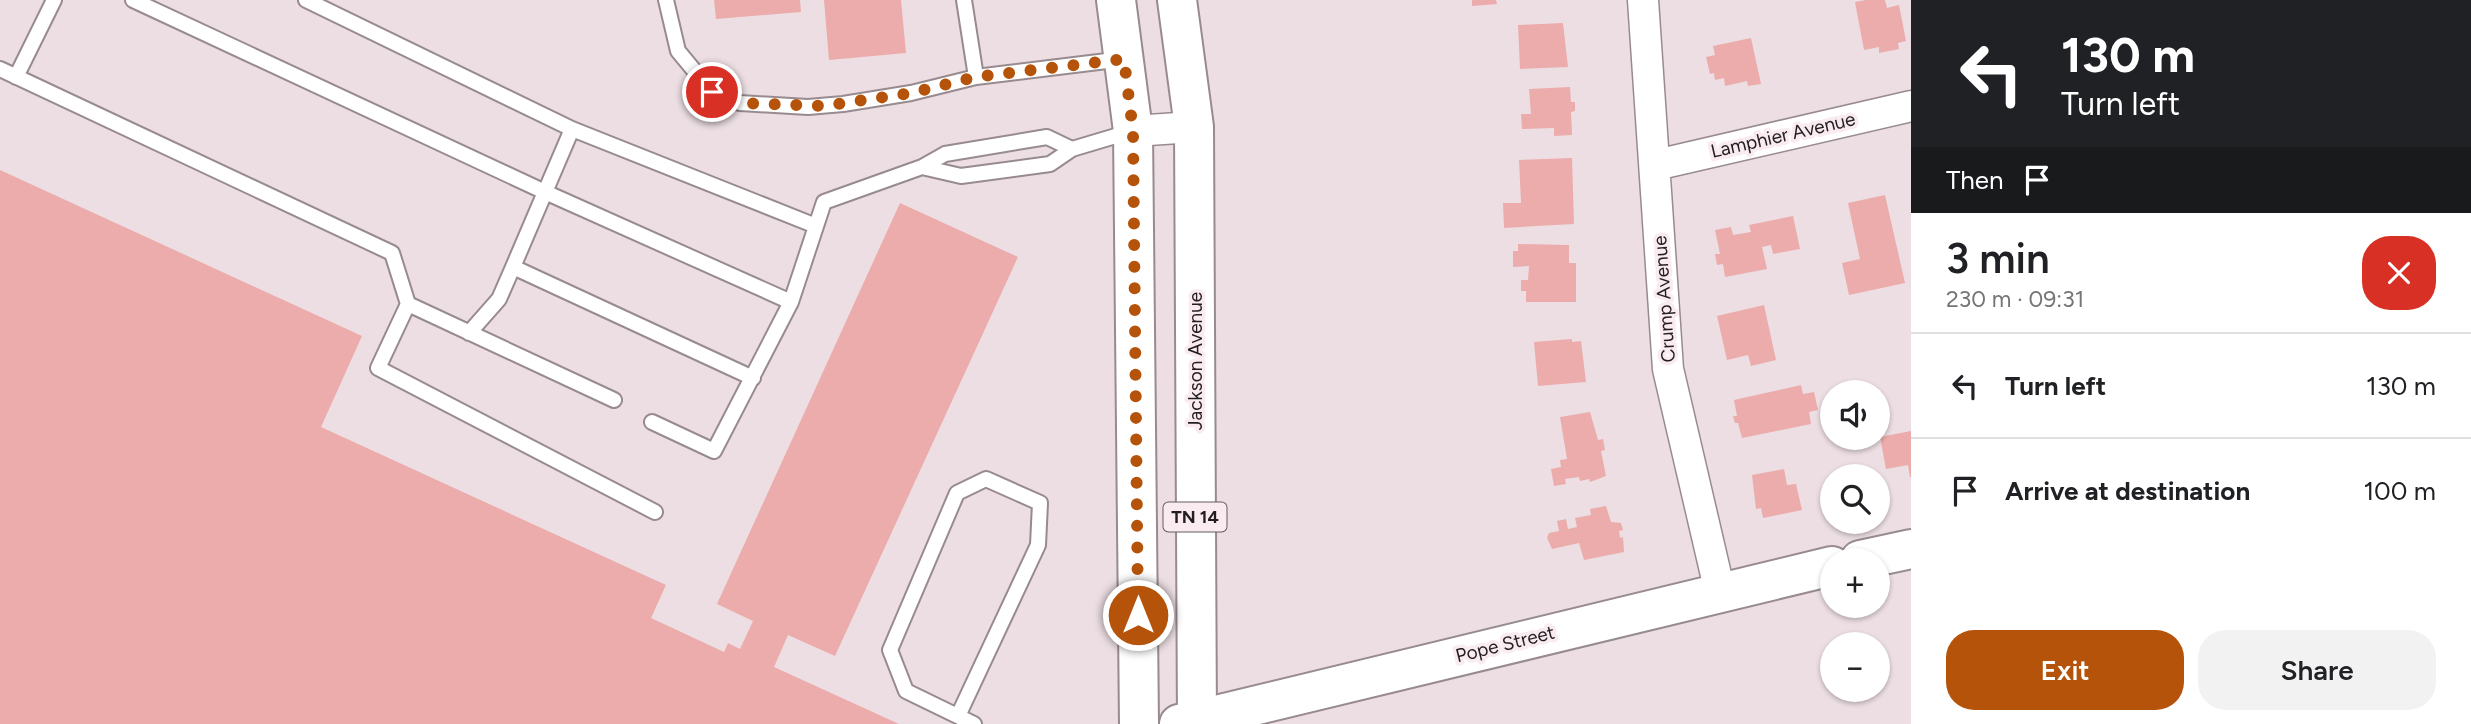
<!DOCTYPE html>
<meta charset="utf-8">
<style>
:root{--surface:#fff;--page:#f2f2f2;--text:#202124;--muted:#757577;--line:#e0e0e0;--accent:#b45309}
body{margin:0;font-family:Figtree,sans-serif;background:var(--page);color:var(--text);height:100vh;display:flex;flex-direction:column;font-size:26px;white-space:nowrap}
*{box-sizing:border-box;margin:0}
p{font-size:23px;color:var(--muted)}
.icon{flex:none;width:38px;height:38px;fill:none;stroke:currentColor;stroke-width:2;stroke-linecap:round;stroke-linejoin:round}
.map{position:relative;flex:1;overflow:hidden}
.sheet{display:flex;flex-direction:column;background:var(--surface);width:560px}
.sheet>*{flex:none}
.top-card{background:#202124;color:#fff;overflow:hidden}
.buttons{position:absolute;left:1820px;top:380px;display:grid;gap:14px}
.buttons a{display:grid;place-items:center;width:70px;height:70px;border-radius:50%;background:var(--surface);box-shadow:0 2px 5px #0004;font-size:35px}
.pin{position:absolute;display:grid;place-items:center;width:60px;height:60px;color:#fff;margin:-30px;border:4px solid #fff;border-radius:50%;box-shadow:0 2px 7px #0007}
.me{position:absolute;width:77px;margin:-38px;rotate:0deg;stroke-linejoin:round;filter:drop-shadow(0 0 5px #0008)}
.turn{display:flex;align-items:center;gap:24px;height:147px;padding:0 35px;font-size:32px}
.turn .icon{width:91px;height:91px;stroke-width:2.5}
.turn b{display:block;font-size:49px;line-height:60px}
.then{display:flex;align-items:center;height:66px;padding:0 35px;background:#0003;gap:14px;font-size:26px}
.round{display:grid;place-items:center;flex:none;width:74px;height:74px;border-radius:28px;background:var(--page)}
.overview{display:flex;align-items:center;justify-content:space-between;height:119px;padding:0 35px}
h1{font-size:42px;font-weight:600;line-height:52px}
.cta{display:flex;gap:14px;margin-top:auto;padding:14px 35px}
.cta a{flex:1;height:80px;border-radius:28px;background:var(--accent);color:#fff;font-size:28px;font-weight:600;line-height:80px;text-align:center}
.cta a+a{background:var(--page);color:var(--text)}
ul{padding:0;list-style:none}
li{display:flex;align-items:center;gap:21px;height:105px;padding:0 35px;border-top:2px solid var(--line)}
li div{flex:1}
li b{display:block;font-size:26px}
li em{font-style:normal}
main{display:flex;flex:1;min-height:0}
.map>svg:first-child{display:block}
.building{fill:#ecacac}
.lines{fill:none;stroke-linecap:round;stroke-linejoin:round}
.lane-casing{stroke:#988b8f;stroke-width:18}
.street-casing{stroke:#988b8f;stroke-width:33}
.secondary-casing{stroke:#988b8f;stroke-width:42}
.primary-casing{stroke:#988b8f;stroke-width:42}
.lane{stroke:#fff;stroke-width:14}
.street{stroke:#fff;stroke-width:30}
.secondary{stroke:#fff;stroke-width:38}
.primary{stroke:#fff;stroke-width:38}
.route{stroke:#b45309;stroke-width:12;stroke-dasharray:0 21.6}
.labels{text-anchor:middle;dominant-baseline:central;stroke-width:7;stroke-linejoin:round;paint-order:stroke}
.shield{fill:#f9ebf0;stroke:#635c5e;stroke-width:2}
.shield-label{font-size:18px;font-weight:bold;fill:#231e20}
.street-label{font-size:19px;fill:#231e20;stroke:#f9ebf0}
</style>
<main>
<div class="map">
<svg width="1911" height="724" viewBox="0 0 1911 724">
<rect width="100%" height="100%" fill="#ecdee3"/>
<path class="building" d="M714,0h86l1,12 -85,7z
M824,0h77l5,53 -77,7z
M1472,0h24l1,4 -25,2z
M1866,0h19l2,8 12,-3 7,36 -8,2 1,6 -20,4v-6l-15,3 -9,-48z
M1563,23l5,44 -48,2 -2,-44z
M1751,38l10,46 -13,2 -1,-5 -22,5 -1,-8 -9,2 -1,-7 -4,1 -4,-17 9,-2 -2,-9z
M1570,87l1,15h4v9l-4,1 1,23 -18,1v-8l-32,1 -1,-15h10l-2,-25z
M1572,158l2,66 -70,4 -1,-25h18l-2,-43z
M0,170l362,166 -41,91 345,158 -15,33 73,34 4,-9 12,6 13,-28 -36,-17 183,-401 118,54 -183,399 -47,-21 -14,32 125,57h-899z
M1885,195l20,88 -56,12 -7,-32 18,-4 -12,-56z
M1793,216l7,33 -27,5 -2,-9 -9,2 5,22 -42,8 -2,-13 -6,1 -2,-11h5l-5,-24 16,-3 2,8 18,-3 -2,-7z
M1518,244l51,1v18h7v39h-50v-11h-5v-11h7l1,-14 -16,1v-16h5z
M1764,305l12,55 -25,6 -3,-11 -21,5 -10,-44z
M1572,339v3l9,-1 5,41 -48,4 -4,-44z
M1801,385l2,9 11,-2 4,18 -9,2 2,12 -69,14 -4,-15h-3l-2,-7h4l-3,-16z
M1590,412l8,28 5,-1 2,11 -4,1 5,25 -16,6 -1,-3 -9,2 -1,-4 -14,2 1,5 -12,2 -3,-17 10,-2 -1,-7 7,-1 -7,-42z
M1911,431v46h-1l-2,-12 -22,4 -6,-32z
M1784,469l3,16 9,-1 6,26 -39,8 -2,-10 -5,1 -4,-34z
M1606,506l5,16 10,1 2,7 -4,1 1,7 3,-1 1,15 -40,8 -5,-17 -27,6 -5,-11 2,-5 10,-2 -2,-10 9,-2 2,10 9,-2 -2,-9 16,-3 -1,-6z"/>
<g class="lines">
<g class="lane-casing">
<path id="lane" d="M133,0l412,192 246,110
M306,0l266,129 244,97
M666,0l12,51 34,41 28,11 68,4 35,-3 68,-11 65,-16
M964,0l12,77 147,-18
M0,69l392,184 16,51 -30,64 277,144
M16,77l38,-77
M572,129l-59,138 240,111
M922,167l39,9 89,-12 22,-15 57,-17
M408,304l206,96
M469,333l30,-34 14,-32
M652,422l62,29 77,-149 33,-100 98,-35 23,-13 102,-17 25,12
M958,716l80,-171 2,-42 -54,-24 -29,14 -67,157 16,41 68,33"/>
</g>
<g class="street-casing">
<path id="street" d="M1643,0l25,369 52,223
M1133,131l61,-4
M1656,165l255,-59"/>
</g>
<g class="secondary-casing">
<path id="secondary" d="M1860,560l51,-11
M1179,724l653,-158"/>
</g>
<g class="primary-casing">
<path id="primary" d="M1116,0l17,131 6,593
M1177,0l17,127 3,597"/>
</g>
<use href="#lane" class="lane"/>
<use href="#street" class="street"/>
<use href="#secondary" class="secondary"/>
<use href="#primary" class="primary"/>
</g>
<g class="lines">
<path class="route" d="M712,92l28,11 85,3 86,-13 65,-16 148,-18 9,72 5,484"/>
</g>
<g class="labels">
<rect class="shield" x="1163.5" y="502.5" width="63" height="29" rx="5"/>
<g class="shield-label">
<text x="1195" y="517">TN 14</text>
</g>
<g class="street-label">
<text transform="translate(1783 135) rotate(-13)">Lamphier Avenue</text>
<text transform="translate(1664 299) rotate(-94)">Crump Avenue</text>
<text transform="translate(1195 361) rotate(-90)">Jackson Avenue</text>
<text transform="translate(1505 644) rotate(-14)">Pope Street</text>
</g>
</g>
</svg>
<div class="buttons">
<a><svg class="icon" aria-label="sound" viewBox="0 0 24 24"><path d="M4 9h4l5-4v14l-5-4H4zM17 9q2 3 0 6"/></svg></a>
<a><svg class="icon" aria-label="search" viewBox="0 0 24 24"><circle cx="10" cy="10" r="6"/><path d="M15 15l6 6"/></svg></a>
<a>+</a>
<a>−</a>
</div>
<div class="pin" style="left:712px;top:92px;background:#d93025"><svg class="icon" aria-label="arrive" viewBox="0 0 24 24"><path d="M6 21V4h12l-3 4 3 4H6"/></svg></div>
<svg class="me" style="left:1138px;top:615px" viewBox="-20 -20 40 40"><circle r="17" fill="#b45309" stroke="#fff" stroke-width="3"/><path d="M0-11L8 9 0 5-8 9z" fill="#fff"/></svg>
</div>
<section class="sheet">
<div class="top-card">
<div class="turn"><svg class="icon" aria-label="left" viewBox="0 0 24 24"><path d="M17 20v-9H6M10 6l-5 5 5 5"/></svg><div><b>130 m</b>Turn left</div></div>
<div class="then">Then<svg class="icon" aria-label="arrive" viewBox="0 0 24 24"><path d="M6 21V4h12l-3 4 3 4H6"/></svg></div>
</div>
<div class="overview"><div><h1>3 min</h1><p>230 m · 09:31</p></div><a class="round" style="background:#d93025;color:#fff"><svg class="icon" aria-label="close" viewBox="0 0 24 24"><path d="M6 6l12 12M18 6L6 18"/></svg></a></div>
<ul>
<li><svg class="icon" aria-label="left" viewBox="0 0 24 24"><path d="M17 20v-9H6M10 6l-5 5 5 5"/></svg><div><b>Turn left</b></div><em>130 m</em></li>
<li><svg class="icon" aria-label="arrive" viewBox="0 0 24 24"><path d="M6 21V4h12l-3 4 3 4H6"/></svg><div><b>Arrive at destination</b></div><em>100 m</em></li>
</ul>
<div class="cta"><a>Exit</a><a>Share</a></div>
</section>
</main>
